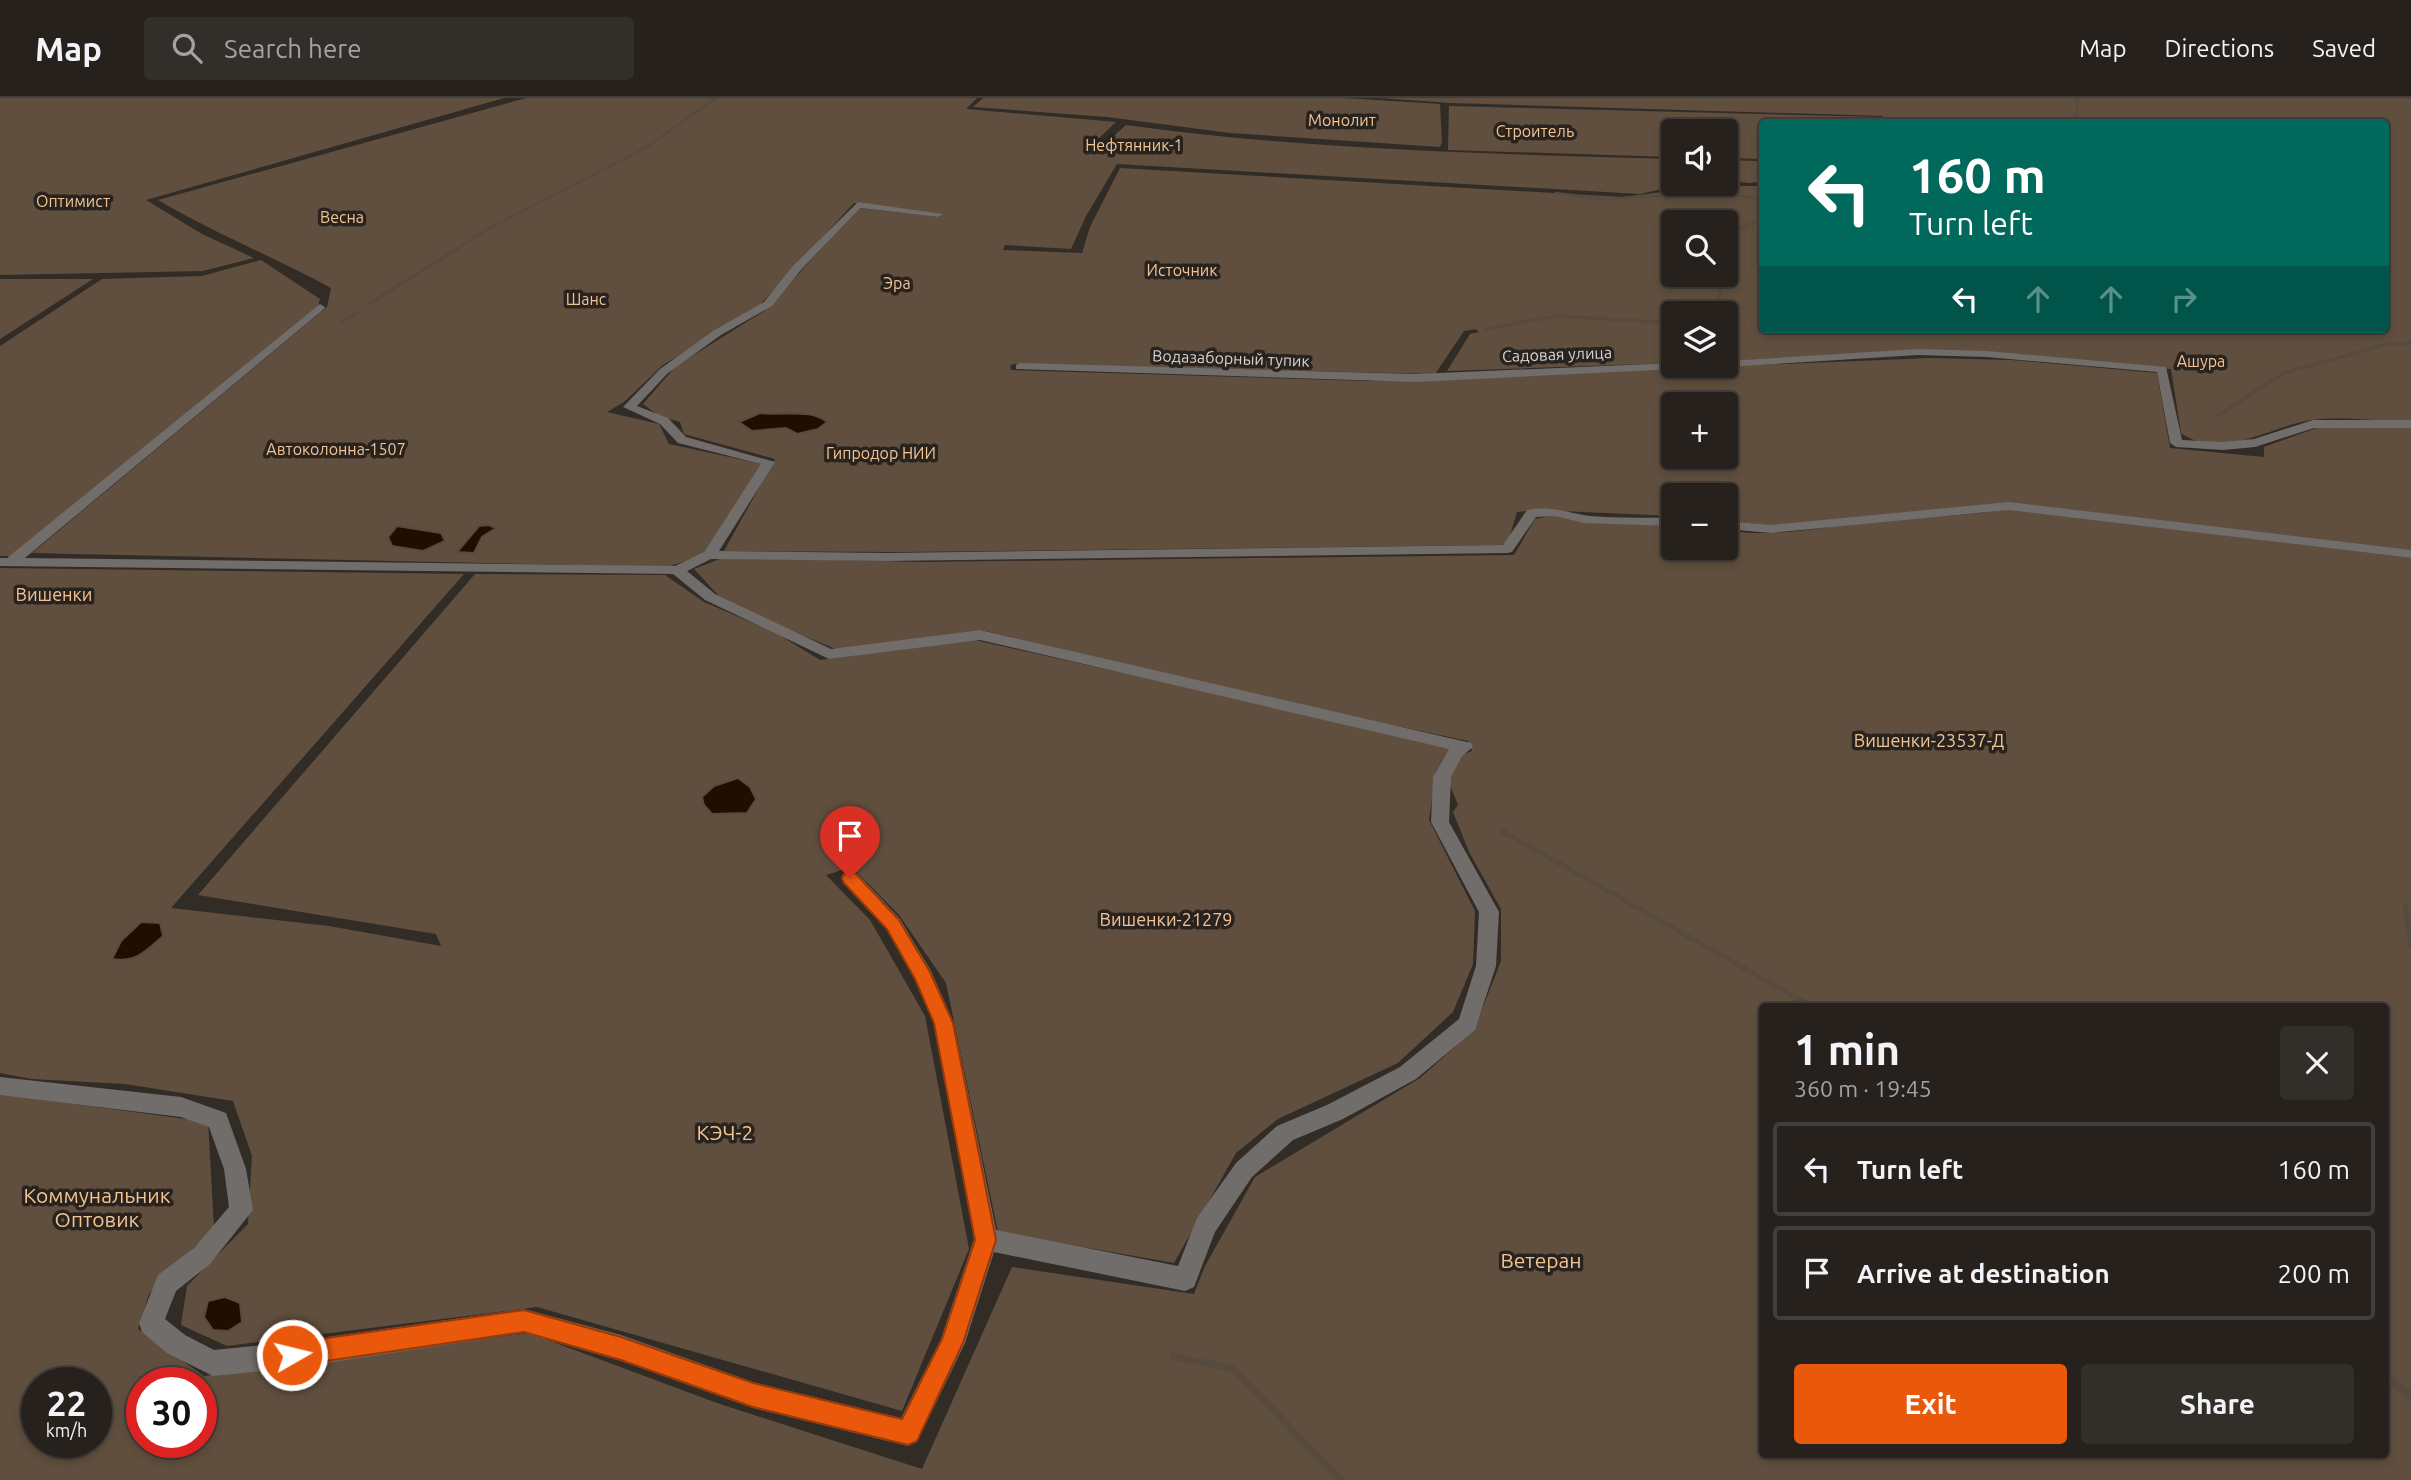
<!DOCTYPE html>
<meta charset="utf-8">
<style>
:root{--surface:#26211d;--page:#322e2a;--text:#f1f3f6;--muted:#a4a3a4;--line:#423e3b;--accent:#ea580c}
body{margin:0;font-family:Ubuntu,sans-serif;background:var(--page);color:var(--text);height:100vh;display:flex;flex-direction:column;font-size:26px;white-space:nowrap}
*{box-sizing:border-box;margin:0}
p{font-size:23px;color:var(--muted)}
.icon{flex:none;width:38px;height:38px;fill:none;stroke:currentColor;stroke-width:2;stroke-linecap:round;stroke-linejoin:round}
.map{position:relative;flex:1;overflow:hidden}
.details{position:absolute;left:1759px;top:905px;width:630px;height:455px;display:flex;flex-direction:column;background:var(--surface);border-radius:7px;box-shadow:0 4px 10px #0003,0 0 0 2px var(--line)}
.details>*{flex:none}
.banner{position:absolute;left:1759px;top:21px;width:630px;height:214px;border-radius:7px;box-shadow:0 4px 10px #0003,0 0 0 2px var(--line);background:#00695c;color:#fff;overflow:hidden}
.tools{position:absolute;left:1661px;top:21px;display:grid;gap:14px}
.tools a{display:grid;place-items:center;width:77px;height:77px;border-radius:7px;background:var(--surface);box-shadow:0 4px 10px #0003,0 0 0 2px var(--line);font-size:35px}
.speed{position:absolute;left:21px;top:1269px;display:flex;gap:14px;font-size:35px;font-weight:700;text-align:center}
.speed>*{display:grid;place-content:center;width:91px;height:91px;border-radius:50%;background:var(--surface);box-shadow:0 4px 10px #0003,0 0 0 2px var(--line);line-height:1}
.speed small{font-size:18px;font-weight:400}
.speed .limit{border:10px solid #d22;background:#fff;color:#111}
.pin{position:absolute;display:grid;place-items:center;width:60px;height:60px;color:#fff;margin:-72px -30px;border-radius:50% 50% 50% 0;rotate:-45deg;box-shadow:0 0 7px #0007}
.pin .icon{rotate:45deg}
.me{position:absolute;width:77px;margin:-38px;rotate:82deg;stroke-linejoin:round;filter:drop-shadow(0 0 5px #0008)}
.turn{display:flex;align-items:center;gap:24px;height:147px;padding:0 35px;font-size:32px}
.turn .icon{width:91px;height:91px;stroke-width:2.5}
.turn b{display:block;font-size:49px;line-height:60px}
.lanes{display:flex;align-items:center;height:66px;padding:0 35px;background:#0003;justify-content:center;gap:35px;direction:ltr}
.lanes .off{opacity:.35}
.round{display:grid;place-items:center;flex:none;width:74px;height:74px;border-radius:7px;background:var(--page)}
.head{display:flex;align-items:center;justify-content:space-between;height:119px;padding:0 35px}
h1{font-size:42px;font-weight:600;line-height:52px}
.button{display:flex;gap:14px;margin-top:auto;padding:14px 35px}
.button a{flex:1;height:80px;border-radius:7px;background:var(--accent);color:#fff;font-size:28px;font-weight:600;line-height:80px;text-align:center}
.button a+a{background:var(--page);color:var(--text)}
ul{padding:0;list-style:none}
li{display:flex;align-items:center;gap:21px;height:94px;margin:0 14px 10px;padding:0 21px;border:4px solid var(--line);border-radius:7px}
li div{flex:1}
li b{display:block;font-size:26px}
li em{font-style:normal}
header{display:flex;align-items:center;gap:42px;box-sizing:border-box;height:98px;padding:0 35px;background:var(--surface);border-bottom:2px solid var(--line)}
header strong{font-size:33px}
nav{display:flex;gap:38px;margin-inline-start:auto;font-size:24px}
.search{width:490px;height:63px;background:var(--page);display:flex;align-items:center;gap:18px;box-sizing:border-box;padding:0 24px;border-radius:7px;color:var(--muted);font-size:26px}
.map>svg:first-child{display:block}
.green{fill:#604f3e;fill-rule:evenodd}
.water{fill:#200f00;stroke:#574a3e;stroke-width:2}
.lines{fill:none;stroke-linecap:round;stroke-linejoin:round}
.stream-far3{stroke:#574a3e;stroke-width:2.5}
.stream-far2{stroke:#574a3e;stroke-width:3.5}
.stream-far1{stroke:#574a3e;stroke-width:5}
.stream{stroke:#574a3e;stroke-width:7}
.minor{fill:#706d6b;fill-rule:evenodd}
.route{fill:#ea580c;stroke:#983908;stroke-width:2}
.labels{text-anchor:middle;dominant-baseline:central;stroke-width:7;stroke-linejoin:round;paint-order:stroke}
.far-park-label{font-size:16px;fill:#f3c393;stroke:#28231e}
.far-street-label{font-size:16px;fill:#d7d3d0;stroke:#28231e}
.park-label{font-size:18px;fill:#f3c393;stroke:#28231e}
.near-park-label{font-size:21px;fill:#f3c393;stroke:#28231e}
</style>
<header>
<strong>Map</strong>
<div class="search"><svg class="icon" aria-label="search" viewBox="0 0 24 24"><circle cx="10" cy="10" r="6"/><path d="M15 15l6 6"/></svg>Search here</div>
<nav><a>Map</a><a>Directions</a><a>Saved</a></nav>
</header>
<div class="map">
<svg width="2411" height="1382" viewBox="0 0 2411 1382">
<rect width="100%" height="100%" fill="#322c27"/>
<path class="green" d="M0,0h504l-358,102 56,34 52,24 -51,13 -203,4z
M526,0h451l-11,11 150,13 -18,17 10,2 18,-16c181,25 365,29 547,34v25h11l-44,10 -523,-30 -31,52 -15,33 -66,-4 -2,5 79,3 8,-26 30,-59 502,29 91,-11h49v143h623v-207h-493l-10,-6 -431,-13 -71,-5h1031v324c-32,-1 -67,-6 -99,-2 -40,5 -91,42 -131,13l-10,-64 -171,-15 -81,-3 -193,10v-48h-53v50l-226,8 23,-37 9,-2 -3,-3 -12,2 -29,43 -422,-10 -3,2 1,4 355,11 564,-23 81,2 146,13 13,75 94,9v-10l58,-21 89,1v124l-401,-48 -232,23 -52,-5v-26h-53v21l-135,-6 -21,2 -9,30 -7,3 -601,7 -176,-1 51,-92 -91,-25 -4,-12 -21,-6 -16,-12 33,-38 90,-56 92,-102 81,9 2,-3 -87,-11 -96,104 -95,58 -39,37 -17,10 52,12 10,20 93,20 -60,91 -34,12 -636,-14 295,-246 4,-19c-57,-31 -117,-55 -173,-88zM1673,124h53v53h-53zM1673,306h53v53h-53z
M983,0h361l96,6 2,38 -2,5 -210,-14 -123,-16 -134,-10z
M1449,8l430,11 9,5h-126v37l-36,-1v-27h-53v26l-225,-7z
M1726,62l32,1 4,8v12l-11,2 -25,-2z
M261,162l59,39 -2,7 -305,250h-13v-210l102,-67 100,-3z
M0,181h93l-93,60z
M2012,411l399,49v922h-2411v-386l208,28 6,105 -65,67 -11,35 66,47 325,-43 188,70 205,66 90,-202 182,27 11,-28 50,-89 165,-99 54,-48 27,-69v-52l-32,-57 -16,-40 5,-7 -11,-27 14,-23 11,-4 -4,-10 -198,-42 -289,-69 -145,19 -62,-25 -55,-28 -25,-27 31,-12 196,5 593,-7 21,-36 20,-4 118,10v23h53v-18c50,9 101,-4 151,-9 45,-4 90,-5 135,-12zM1762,908h623v448h-623zM37,1284h59v60h-59zM142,1284h59v60h-59z
M0,470l464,6 -293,334 158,18 112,20 -5,-12 -238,-39 277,-321 190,1 39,27 72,31 44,27 154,-20 477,106 -15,25 -7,49 46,91 -2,53 -20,48 -55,51 -120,56 -42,34 -62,110 -176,-31 -52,-249 -47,-68 -47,-48 -26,8 44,45 55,96 44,233 -67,162 -365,-104 -310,39 -46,-21 6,-39 61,-62 4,-68 -19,-55 -108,-17 -93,-5 -32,-6z"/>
<path class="water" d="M760,315c22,3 50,-5 67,9l-9,7 -21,5 -11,-6 -34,3 -13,-9z
M489,427l7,3 -14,9 -8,16 -17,-1 22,-26z
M397,428l44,7 4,8 -22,10 -31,-5 -4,-9z
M738,680l12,9 6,12 -9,14 -35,1 -8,-9 -2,-8 12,-11z
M141,824l19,1 3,13c-17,15 -27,27 -51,23l9,-18z
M225,1199l15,6 2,19 -14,9 -15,-1 -9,-13 4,-16z"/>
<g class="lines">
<path class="stream-far3" d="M2077,0v24
M1556,95l47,6 117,-6 42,6
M1726,136l36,-15
M441,161l47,-30 157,-81 71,-50"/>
<path class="stream-far2" d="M369,206l75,-47
M1717,215l3,-3 -1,-35
M341,224l16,-9
M1486,231l70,-13 117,7
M2217,318l67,-43 104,-29 23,-1"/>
<path class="stream-far1" d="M1502,733l309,175
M2405,807l6,42"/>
<path class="stream" d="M1173,1258l60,13 108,111
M2385,1280l26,17"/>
<path class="minor" d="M858,104l85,12 -5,3 -78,-9 -60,63 -28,35 -51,29 -53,38 -31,33 31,12 18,19 89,25 -56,89 167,2 617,-8 24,-35c20,-4 36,1 56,5 29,4 61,2 90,3v8l-89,-3 -29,-7 -19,1 -24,35 -5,1 -621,8 -175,-2 -24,12 28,23 116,55 149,-19 491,113 2,4 -11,9 -11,21 -2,45 50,90 -3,54 -21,64 -59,49 -73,40 -50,21 -41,37 -37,55 -21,55 -9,4 -191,-39 -29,91 -48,99 -9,4 -155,-38 -132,-47 -97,-28 -231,35 -80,8 -46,-23 -25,-21 -3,-9 19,-48 36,-27 35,-41 -5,-38 -15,-42 -28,-10 -181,-22v-18l181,20 45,16 20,56 7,41 -43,54 -34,27 -11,28 20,16 29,15 79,-8 231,-33 97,26 132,47 148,36 40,-79 33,-100 -40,-216 -19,-44 -29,-50 -43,-46 -2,-5 2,-5h14l43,46 31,52 23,52 42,207 182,36 19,-48 39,-55 41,-37 50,-21 73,-38 59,-48 17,-53 3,-54 -48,-90 2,-45 16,-28 -469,-109 -151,19 -124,-59 -32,-26 -673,-8v-8h7l313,-254 5,3 -1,2 -299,249 650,8 29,-14 57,-88 -83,-21 -18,-19 -37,-17 37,-38 53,-38 51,-29 28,-35z
M1918,251l69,2 179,16 16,73 41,2 31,-3 59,-19h98v8h-97l-59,19 -32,3 -47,-3 -6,-4 -13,-71 -170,-15 -69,-2 -192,12 -5,-1h5v-5z
M1020,265l396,11 257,-11v3h8l-6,3 -259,13 -400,-13v-4z
M2009,404l402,48v8l-402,-48 -238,23 -45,-4v-8l45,4z"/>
</g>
<path class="route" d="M850,774l6,2 43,46 31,52 23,51 43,217 -33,103 -46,98 -9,4 -155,-38 -132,-47 -97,-28 -232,34 -8,-3 -3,-8 3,-8 8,-4 232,-33 97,27 132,46 149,36 40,-80 33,-99 -41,-217 -19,-44 -28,-50 -43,-46 -2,-5 2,-4z"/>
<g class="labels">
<g class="far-park-label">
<text x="1342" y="22">Монолит</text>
<text x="1535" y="33">Строитель</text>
<text x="1134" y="47">Нефтянник-1</text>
<text x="73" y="103">Оптимист</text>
<text x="342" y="119">Весна</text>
<text x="1182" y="172">Источник</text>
<text x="897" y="185">Эра</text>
<text x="586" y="201">Шанс</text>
<text x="2201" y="263">Ашура</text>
<text x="336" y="351">Автоколонна-1507</text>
<text x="881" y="355">Гипродор НИИ</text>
</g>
<g class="far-street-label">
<text transform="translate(1557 256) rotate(-2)">Садовая улица</text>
<text transform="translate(1231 260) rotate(2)">Водазаборный тупик</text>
</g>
<g class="park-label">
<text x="54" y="496">Вишенки</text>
<text x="1929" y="642">Вишенки-23537-Д</text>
<text x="1166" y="821">Вишенки-21279</text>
</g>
<g class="near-park-label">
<text x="725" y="1034">КЭЧ-2</text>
<text x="97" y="1097">Коммунальник<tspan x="97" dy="24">Оптовик</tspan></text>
<text x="1541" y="1162">Ветеран</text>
</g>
</g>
</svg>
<div class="tools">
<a><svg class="icon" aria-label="sound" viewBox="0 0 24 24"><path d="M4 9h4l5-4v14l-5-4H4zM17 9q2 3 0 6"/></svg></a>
<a><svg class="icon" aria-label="search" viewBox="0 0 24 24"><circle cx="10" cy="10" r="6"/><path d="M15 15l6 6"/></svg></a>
<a><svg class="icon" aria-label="layers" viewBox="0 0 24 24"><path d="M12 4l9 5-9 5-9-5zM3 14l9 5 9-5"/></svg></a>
<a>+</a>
<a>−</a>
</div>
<div class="speed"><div>22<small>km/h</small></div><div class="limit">30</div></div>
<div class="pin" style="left:850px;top:780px;background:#d93025"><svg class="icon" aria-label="arrive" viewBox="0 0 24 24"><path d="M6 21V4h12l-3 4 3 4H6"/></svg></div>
<svg class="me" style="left:292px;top:1257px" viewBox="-20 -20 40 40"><circle r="17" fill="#ea580c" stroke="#fff" stroke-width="3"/><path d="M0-11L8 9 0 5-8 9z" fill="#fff"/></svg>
<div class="banner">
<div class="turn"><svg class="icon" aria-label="left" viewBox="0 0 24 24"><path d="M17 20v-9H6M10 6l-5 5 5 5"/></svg><div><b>160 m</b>Turn left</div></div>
<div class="lanes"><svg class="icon" aria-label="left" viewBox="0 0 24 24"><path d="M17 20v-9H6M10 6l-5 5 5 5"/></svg><svg class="icon off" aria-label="ahead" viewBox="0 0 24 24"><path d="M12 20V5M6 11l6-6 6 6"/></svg><svg class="icon off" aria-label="ahead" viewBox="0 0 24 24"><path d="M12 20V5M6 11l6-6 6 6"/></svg><svg class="icon off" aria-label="right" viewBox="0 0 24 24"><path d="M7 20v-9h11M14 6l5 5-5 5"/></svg></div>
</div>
<section class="details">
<div class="head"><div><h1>1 min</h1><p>360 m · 19:45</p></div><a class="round"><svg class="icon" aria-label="close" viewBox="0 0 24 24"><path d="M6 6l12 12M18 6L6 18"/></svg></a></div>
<ul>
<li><svg class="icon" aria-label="left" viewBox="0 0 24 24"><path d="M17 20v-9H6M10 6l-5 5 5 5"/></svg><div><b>Turn left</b></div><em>160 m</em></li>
<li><svg class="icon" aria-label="arrive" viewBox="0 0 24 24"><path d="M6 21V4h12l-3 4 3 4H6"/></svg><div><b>Arrive at destination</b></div><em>200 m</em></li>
</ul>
<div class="button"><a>Exit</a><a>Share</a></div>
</section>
</div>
